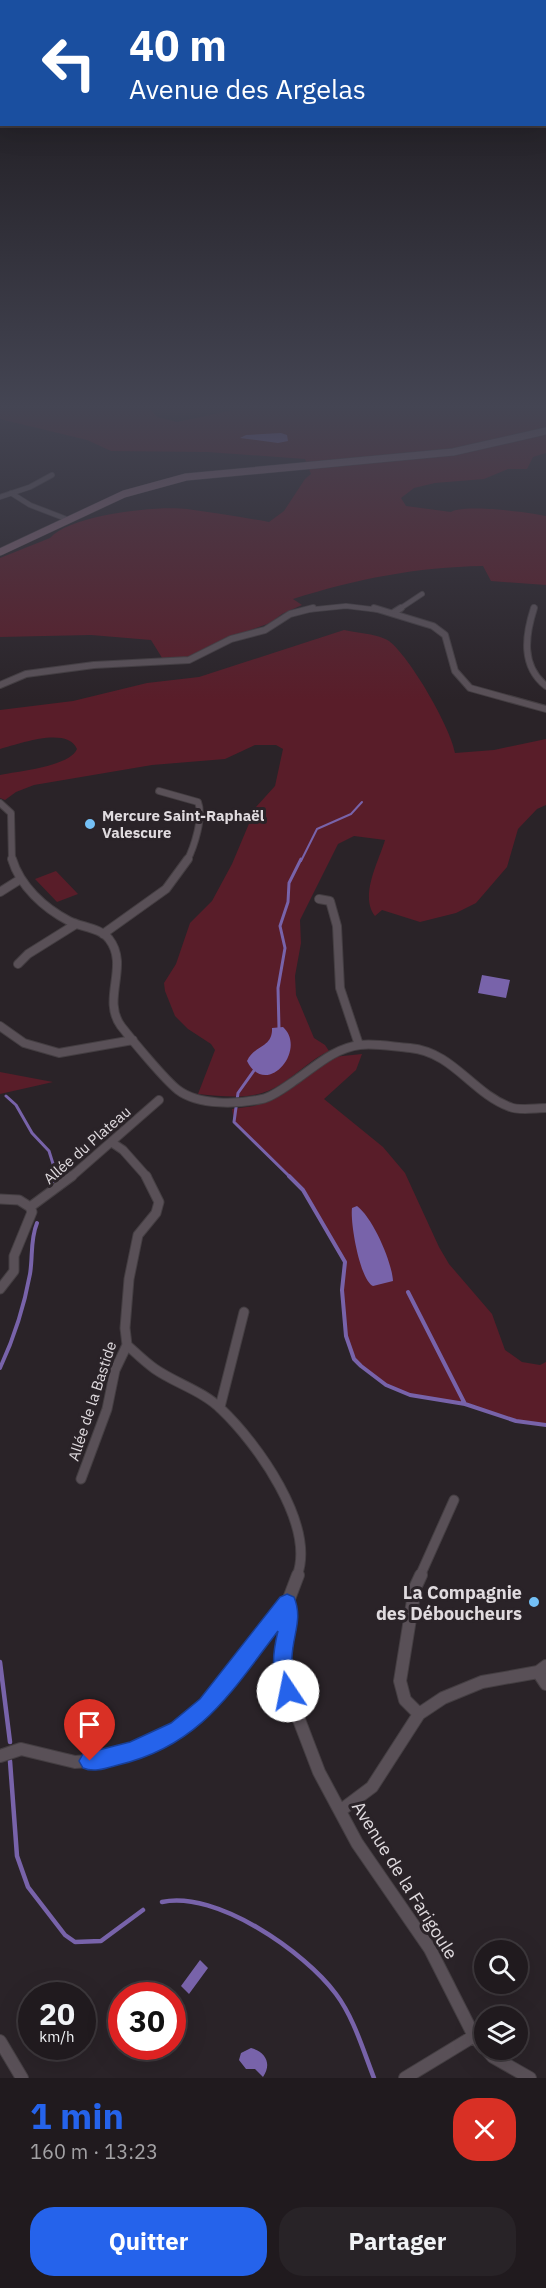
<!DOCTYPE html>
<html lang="fr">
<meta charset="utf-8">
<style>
:root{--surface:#201a1e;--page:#282327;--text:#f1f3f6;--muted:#a2a1a4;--line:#3d383c;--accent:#2563eb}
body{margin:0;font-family:"IBM Plex Sans",sans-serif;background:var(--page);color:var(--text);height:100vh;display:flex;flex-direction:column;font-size:22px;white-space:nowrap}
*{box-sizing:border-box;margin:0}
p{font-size:20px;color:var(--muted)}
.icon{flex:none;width:33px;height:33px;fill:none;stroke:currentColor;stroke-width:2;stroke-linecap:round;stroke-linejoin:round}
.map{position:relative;height:2078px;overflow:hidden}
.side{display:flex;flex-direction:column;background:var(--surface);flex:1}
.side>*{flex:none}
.guide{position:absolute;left:0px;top:0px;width:546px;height:126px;box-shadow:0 6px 24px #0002,0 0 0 2px var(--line);background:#1a4fa0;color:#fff;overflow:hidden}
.fabs{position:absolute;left:474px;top:1940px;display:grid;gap:12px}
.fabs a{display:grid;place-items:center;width:54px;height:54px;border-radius:50%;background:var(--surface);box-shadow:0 6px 24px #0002,0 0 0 2px var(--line);font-size:30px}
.speed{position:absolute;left:18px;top:1982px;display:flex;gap:12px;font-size:30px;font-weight:700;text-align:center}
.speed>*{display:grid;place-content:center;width:78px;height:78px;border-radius:50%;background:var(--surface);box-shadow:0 6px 24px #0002,0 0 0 2px var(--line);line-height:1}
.speed small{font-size:15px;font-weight:400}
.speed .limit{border:9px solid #d22;background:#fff;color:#111}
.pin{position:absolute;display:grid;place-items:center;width:51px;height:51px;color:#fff;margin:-62px -26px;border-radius:50% 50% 50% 0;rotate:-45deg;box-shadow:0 0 6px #0007}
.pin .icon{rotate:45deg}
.me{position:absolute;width:66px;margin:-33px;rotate:349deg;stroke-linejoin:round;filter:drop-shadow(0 0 4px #0008)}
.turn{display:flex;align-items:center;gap:21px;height:126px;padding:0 30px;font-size:27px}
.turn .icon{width:78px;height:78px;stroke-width:2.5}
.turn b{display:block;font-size:42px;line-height:51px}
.round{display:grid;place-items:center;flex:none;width:63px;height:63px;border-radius:24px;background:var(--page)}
.overview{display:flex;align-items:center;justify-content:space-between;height:102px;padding:0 30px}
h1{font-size:36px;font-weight:700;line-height:45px;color:var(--accent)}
.primary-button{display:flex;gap:12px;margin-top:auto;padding:12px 30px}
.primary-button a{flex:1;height:69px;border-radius:24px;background:var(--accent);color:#fff;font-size:24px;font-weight:700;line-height:69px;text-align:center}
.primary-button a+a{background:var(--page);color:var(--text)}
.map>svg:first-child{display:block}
.green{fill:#591d29}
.water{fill:#7863aa}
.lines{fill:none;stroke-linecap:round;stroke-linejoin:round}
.stream-far3{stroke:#7863aa;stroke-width:2}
.stream-far2{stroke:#7863aa;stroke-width:3}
.stream-far1{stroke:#7863aa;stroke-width:4}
.stream{stroke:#7863aa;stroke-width:4.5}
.street-far4-casing{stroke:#443e42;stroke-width:6}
.street-far3-casing{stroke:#443e42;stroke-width:8}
.street-far2-casing{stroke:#443e42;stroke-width:10}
.street-far1-casing{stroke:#443e42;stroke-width:11}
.street-casing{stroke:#443e42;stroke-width:14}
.secondary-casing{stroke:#443e42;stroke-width:8}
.street-far4{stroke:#595057;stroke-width:4.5}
.street-far3{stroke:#595057;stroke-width:6}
.street-far2{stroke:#595057;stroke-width:8}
.street-far1{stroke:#595057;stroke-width:9}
.street{stroke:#595057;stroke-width:12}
.secondary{stroke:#795e6c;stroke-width:7}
.route{fill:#2563eb;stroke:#184099;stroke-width:1.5}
.poi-dot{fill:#74c0f6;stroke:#2a2328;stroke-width:2}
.labels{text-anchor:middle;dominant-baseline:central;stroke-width:6;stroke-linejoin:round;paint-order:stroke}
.poi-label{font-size:15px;font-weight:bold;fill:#e0dbdf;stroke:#2a2328;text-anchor:start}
.street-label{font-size:15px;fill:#e0dbdf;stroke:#2a2328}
.near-poi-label{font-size:18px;font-weight:bold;fill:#e0dbdf;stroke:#2a2328;text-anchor:end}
.near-street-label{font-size:18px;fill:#e0dbdf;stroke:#2a2328}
</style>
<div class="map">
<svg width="546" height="2078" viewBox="0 0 546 2078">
<rect width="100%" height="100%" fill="#2a2328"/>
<path class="green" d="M0,409h149l8,8 20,5 61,-13h308v44l-13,4 -6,12h-19l-24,10 -49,4 -21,5 -13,10 5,8 45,6c14,-8 77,0 95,4v69l-55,-4 -8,-15c-66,1 -127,13 -190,33l9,6 -20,9 -12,9 -36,13 -40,23 -30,2 -13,-21 -60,-5 -91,2v-79l50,-20c19,-23 108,-33 137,-29 27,4 55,8 82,13l15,-11 21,-32 6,-5 -6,-15 -98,-7 -96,-1 -24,-11 -87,-21z
M344,630c13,3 35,4 45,11 21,16 62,87 66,112l39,-3 52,-11v66l-9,4 -19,20 -11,38 -31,36 -20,10 -36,9 -38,-12 -7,6c-16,-20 4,-55 10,-76l-31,-4 -16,8 -38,76 1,23 -6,33 1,19 18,43 11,7 4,6c-17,8 -30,21 -46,32 -27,18 -54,14 -85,11l17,-44 -4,-6 -23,-15 -13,-13 -10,-25 -1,-8 12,-19 14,-41 22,-22 20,-37 24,-57 19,-21 8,-37 -7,-4h-21l-30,14 -73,6 -118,20 -18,7 -11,8 -5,-2v-23c18,-4 69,-8 77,-26 -10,-23 -58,-5 -77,0v-39l73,-9 74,-18 52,-6z
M56,871l22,23 -21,8 -22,-23z
M362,1054l-6,16 -32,29 59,48 22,26 34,74 10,17 43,50 13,36 17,12 18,3 6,-3v63l-30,-4 -51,-17 -55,-9 -24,-10 -25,-19 -7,-7 -8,-23 -4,-46 3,-28 -42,-72 -69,-68 -2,-13 22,-3 28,-11 51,-38z
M0,1072l53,10 -53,12z"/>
<path class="water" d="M281,433l6,2 1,6 -10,2 -38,-5 6,-3z
M482,975l28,5 -4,18 -28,-5z
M283,1027c25,23 -17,72 -36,34 7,-16 26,-13 25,-33z
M357,1206c16,12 35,56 36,75l-20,5c-13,-6 -23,-63 -21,-78z
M200,1960l8,8 -19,26 -8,-8z
M251,2048c15,4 21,16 12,29l-8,-8h-9l-7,-9 2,-7z"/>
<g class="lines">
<path class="stream-far3" d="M301,861l16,-32 34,-15 11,-12"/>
<path class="stream-far2" d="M279,1028l-1,-40 7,-40 -5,-22 8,-24 1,-19 12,-24
M255,1069l-17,24 -4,29 56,55
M6,1096l10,9 16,28 17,18 5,16 -1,10"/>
<path class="stream-far1" d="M289,1176l14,14 42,72 -3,28 4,46 8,23 7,7 25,19 24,10 55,9 51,17 30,4
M52,1185l1,-9
M408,1292l57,112
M0,1368c14,-30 24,-61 30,-94 3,-18 0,-34 7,-51"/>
<path class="stream" d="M0,1662l10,80
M10,1761l7,95 11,31 37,48 10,7 26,-1 42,-31
M162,1902c54,-12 143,50 174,92 18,24 27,56 38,84"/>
<g class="street-far4-casing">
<path id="street-far4" d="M11,493l19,12 39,15
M0,497l30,-10 22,-12
M307,610l39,-4 33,4
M398,610l24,-16
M533,610l1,-3"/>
</g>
<g class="street-far3-casing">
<path id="street-far3" d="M374,608l59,18 12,9 10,36 15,17 76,21
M534,608c-9,28 -13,58 12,78
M393,613l8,-5
M0,685l26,-11 68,-9 95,-5 42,-21 34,-9 25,-16 23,-6
M159,791l39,11c6,15 -4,45 -11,59
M0,803l11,10 1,48"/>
</g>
<g class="street-far2-casing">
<path id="street-far2" d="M12,859c8,27 32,49 57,62 12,6 32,7 40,18 21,27 -8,60 12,87 11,14 44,54 57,64 21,16 60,14 84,9 11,-2 26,-14 35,-20 20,-14 38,-31 63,-34 16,-2 34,2 50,3 43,4 62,45 100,59 9,4 26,1 36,1
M0,892l19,-12
M319,899l11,2 7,25 3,62 19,57
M103,934l63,-45 22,-30
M18,964l10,-10 48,-30
M0,1026l24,17 35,10 74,-13
M111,1142l12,8 24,27
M71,1177l88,-77"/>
</g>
<g class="street-far1-casing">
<path id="street-far1" d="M0,1199l19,1 11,7
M30,1207l42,-31
M0,1289l14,-18v-15l18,-44 -2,-5
M127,1345c9,8 18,17 28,24 20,14 48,22 66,40 36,34 95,116 76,167
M220,1407l24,-95
M81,1479l26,-70 8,-39 12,-25 -2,-17 4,-49 9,-44 18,-22 3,-11 -13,-26
M420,1576l34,-76"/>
</g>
<g class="street-casing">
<path id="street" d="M287,1604l3,15 -9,39 7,33 31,81 38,71 73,106 44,87 10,12
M538,1672l8,12
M419,1714l-14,-14 -5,-19 15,-93 6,-13
M0,1756l21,-7 54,13 30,-2 26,-8 47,-22 29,-24 80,-102 11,-29
M340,1811l32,-24 47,-73 24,-16 39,-16 56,-10 8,-6
M0,2041l22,37
M486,2049l7,8 37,21
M405,2078l69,-42"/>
</g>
<g class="secondary-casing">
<path id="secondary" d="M0,552l124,-58 62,-17 267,-25 93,-21"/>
</g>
<use href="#street-far4" class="street-far4"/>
<use href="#street-far3" class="street-far3"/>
<use href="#street-far2" class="street-far2"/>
<use href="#street-far1" class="street-far1"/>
<use href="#street" class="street"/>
<use href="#secondary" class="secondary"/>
</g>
<linearGradient id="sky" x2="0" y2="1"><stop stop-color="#171316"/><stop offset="0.58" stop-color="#444553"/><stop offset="1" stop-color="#444553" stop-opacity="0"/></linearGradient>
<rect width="546" height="700" fill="url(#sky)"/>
<path class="route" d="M287,1594l7,3c9,22 -1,37 -2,60 -1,14 9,27 3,41l-7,3 -7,-3c-10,-23 -9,-43 -3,-67 -47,61 -78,115 -160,134 -11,3 -24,8 -35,3l-4,-7 4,-7 47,-12 41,-19 29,-24 80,-102z"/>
<g class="poi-dot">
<circle cx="90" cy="824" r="6"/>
<circle cx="534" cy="1602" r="6"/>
</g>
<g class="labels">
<g class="poi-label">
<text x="102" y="815">Mercure Saint-Raphaël<tspan x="102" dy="17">Valescure</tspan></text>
</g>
<g class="street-label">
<text transform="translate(87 1145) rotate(-41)">Allée du Plateau</text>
<text transform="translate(92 1401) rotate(-72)">Allée de la Bastide</text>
</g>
<g class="near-poi-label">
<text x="522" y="1592">La Compagnie<tspan x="522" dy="21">des Déboucheurs</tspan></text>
</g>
<g class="near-street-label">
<text transform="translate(405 1880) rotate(58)">Avenue de la Farigoule</text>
</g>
</g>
</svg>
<div class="fabs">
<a><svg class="icon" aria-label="search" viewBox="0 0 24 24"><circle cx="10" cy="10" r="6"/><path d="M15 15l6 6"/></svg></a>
<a><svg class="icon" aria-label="layers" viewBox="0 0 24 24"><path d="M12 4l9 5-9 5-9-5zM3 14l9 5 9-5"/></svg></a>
</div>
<div class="speed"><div>20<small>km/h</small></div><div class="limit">30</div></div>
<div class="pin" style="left:90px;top:1761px;background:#d93025"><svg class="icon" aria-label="arrive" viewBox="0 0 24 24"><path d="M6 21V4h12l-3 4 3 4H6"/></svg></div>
<svg class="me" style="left:288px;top:1691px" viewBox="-20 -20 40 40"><circle r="19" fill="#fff"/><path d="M0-13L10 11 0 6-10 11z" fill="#2563eb"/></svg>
<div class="guide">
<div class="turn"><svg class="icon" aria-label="left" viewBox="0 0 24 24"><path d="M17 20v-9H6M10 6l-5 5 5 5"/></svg><div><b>40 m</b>Avenue des Argelas</div></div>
</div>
</div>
<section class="side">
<div class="overview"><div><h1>1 min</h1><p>160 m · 13:23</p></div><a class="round" style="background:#d93025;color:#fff"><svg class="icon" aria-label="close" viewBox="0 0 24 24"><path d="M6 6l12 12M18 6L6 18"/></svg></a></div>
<div class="primary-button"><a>Quitter</a><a>Partager</a></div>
</section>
